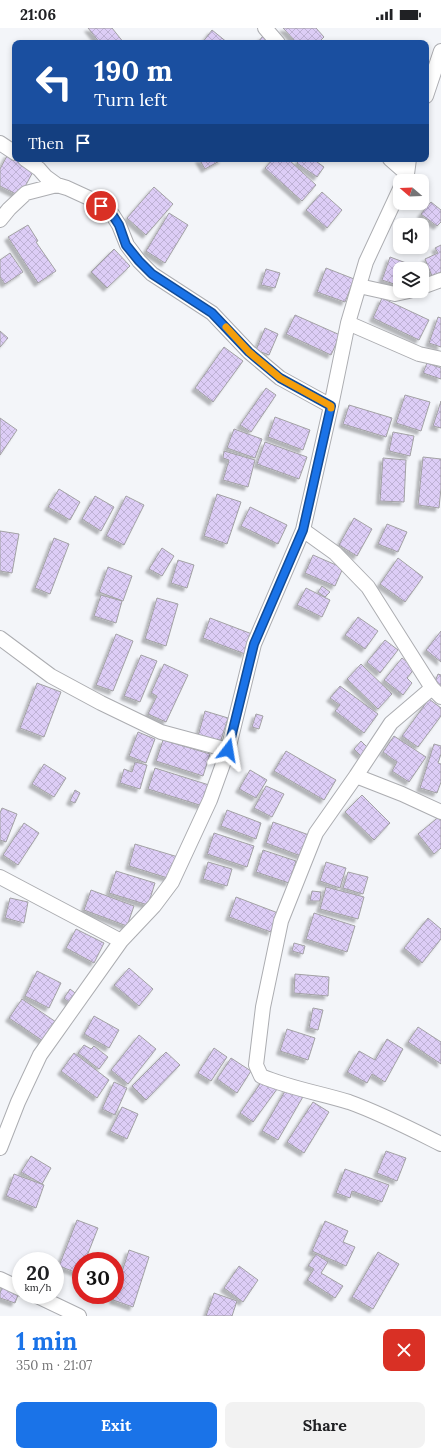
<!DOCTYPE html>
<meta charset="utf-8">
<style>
:root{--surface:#fff;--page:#f2f2f2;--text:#202124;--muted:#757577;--accent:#1a73e8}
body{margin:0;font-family:Lora,serif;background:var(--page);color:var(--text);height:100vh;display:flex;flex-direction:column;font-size:15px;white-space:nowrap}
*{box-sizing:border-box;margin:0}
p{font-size:13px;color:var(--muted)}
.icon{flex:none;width:22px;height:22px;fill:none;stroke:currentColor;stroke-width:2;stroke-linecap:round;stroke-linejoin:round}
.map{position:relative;height:1288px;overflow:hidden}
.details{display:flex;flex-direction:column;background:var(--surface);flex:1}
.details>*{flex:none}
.guide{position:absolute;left:12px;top:12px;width:417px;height:122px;border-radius:8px;box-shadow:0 2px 6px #0003;background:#1a4fa0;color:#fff;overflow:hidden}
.needle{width:26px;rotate:289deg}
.buttons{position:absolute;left:393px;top:146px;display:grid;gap:8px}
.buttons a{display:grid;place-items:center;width:36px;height:36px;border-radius:8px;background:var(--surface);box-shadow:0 2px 6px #0003;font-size:20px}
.speed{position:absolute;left:12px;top:1224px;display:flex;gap:8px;font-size:20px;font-weight:700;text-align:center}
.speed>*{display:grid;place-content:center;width:52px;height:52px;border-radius:50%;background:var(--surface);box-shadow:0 2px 6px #0003;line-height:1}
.speed small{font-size:10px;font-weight:400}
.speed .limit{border:6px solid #d22;background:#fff;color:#111}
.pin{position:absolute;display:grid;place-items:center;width:34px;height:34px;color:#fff;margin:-17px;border:2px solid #fff;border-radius:50%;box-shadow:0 1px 4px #0007}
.me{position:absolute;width:44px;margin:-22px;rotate:14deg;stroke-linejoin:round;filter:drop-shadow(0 0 3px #0008)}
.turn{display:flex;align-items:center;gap:14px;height:84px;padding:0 16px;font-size:18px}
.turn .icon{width:52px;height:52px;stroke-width:2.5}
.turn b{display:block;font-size:28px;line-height:34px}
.then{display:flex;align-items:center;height:38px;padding:0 16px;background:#0003;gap:8px;font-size:15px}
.round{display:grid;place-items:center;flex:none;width:42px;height:42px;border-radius:8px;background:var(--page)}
.overview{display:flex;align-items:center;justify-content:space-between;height:68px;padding:0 16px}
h1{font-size:24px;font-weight:700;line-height:30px;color:var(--accent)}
.button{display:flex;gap:8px;margin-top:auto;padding:8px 16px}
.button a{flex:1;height:46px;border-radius:8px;background:var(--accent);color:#fff;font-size:16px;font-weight:700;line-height:46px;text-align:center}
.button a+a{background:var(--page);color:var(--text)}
.status{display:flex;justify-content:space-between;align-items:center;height:28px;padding:0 20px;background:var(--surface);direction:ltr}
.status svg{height:11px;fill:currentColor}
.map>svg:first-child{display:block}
.building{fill:url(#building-cross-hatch);stroke:#a2a1a4;filter:url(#shadow)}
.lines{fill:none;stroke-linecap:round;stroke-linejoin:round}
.street-casing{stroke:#acadb1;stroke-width:16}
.street{stroke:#fff;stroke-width:14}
.route-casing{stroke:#114b97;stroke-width:10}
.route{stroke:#1a73e8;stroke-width:7}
.slow{stroke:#f59e0b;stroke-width:7}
</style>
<div class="status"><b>21:06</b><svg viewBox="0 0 49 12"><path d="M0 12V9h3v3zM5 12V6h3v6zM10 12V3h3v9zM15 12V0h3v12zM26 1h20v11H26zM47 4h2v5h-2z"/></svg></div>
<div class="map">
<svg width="441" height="1288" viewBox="0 0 441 1288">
<defs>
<pattern id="building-cross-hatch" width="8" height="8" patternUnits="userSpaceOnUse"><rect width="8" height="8" fill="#ddcdf6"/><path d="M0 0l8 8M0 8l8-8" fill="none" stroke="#beb1d4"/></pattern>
<filter id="shadow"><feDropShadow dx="-3.5" dy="3.5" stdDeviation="1" flood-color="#0004"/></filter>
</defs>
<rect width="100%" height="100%" fill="#f3f5f9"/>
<path class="building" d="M88,0h24l12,15h-24z
M283,0h33l8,9 -6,6h-21z
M212,2l16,13h-26z
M263,8l8,7h-14z
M8,126l27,14 -15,28 -20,-10v-17z
M199,131h24l-18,10z
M273,131h15l28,26 -14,16 -37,-33z
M300,131h13l11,8 -7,10 -20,-14z
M154,159l19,17 -27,31 -19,-17z
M322,164l20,18 -15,18 -21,-18z
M431,174l10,8v12l-4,4 -16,-12z
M169,185l19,12 -23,38 -19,-12z
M28,197l10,16 -2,1 20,29 -18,12 -30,-46z
M441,217v27l-9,4 -7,-17 13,-6 -3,-5z
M114,221l16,17 -23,22 -16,-16z
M10,225l13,19 -18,12 -5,-7v-17z
M390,229l27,10 -1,2h-16v17l-18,-6z
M326,240l28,11 -9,23 -28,-10z
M266,241l14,4 -5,15 -14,-3z
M382,270l47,22 -10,20 -46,-22z
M295,287l45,20 -9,20 -45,-21z
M438,289l3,1v29l-12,-4z
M265,300l13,6 -9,21 -13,-5z
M0,303l8,7 -8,9z
M224,319l19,14 -30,41 -18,-14z
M427,335l14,5v11l-18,-6z
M266,360l10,7 -25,37 -11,-7z
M405,367l25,7 -9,29 -25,-8z
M441,373v27l-8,-2z
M349,377l43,13 -6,19 -43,-13z
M275,389l35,13 -7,20 -35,-13z
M0,390l17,12 -17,25z
M234,401l28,10 -7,19 -28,-10z
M393,404l21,4 -4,20 -21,-5z
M265,414l42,15 -8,22 -42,-15z
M224,423l31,9 -7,27 -25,-7 6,-20 -6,-2z
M423,429l18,2v29l-2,20 -21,-3z
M383,430l23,2 -2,42 -24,-1z
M59,461l21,13 -10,18 -22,-13z
M217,466l24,8 -14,42 -23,-8z
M95,468l19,11 -13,24 -19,-12z
M126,468l18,9 -20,40 -18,-9z
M250,479l37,18 -9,19 -37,-18z
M354,490l18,11 -15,27 -18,-11z
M387,496l20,8 -9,20 -20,-8z
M0,503l19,3 -7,39 -12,-2z
M54,510l15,6 -19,50 -15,-6z
M162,520l12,8 -12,20 -13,-7z
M313,527l30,13 -8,18 -30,-13z
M398,530l25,19 -18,25 -25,-18z
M178,532l16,5 -7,23 -16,-5z
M108,539l24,9 -9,25 -24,-9z
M322,558l8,6 -5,5 -7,-5z
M306,560l24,12 -8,17 -25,-12z
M101,567l21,6 -6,22 -22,-7z
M157,570l21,6 -12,42 -21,-7z
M358,589l20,14 -13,18 -20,-14z
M210,590l42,16 -7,20 -42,-16z
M441,603v31l-15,-12z
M116,606l17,7 -20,50 -17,-6z
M385,612l13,10 -18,23 -13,-11z
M141,627l16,6 -17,41 -16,-6z
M402,630l13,10 -8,10 5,5 -9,12 -19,-15z
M164,636l24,11 -22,47 -18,-8 9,-18 -6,-3z
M361,636l31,30 -14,15 -31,-30z
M438,646l3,1v12l-7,-3z
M37,655l24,9 -17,45 -24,-9z
M340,658l38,28 -14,19 -29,-22 5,-6 -10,-7z
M429,671l12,9v8l-23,31 -16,-11z
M205,683l23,7 -8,25 -22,-7z
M256,686l7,2 -4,13 -7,-2z
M138,704l17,7 -9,24 -17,-7z
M394,708l32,21 -17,25 -17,-11 5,-9 -14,-10z
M163,712l47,14 -7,22 -47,-15z
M361,713l7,7 -7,8 -7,-7z
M434,716l7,2v8l-3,9 3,1v18l-4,11 -17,-5z
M286,723l50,29 -12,20 -50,-29z
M135,734l12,3 -7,24 -20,-6 4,-14 8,3z
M44,736l22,14 -12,19 -22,-13z
M155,740l54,17 -3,22 -58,-18z
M250,742l17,10 -11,18 -17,-9z
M266,758l18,8 -12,23 -18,-9z
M75,762l5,3 -5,10 -5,-2z
M362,767l28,28 -16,17 -29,-28z
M2,780l15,6 -11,28 -6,-2v-27z
M227,782l34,13 -5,16 -35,-13z
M441,787v33l-7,6 -16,-20z
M273,794l36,13 -8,21 -35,-13z
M24,795l15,10 -21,32 -15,-10z
M214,805l40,13 -7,21 -40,-13z
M135,816l43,13 -7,22 -42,-13z
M263,822l33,11 -7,22 -33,-11z
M208,834l24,7 -5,17 -24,-7z
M326,834l20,6 -6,20 -20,-7z
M116,843l39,12 -7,22 -39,-12z
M348,844l20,5 -5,17 -20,-6z
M326,859l38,10 -6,22 -38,-10z
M91,862l43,16 -7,20 -43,-16z
M312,863l9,1 -1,9h-10z
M236,869l42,16 -7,19 -42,-15z
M10,870l18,4 -4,21 -19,-5z
M314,885l41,13 -8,26 -41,-13z
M428,890l13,11v10l-19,24 -18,-15z
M76,901l28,14 -10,20 -28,-15z
M294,915l11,3 -2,8 -11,-3z
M129,940l24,21 -14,17 -25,-21z
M37,943l24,12 -12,25 -24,-12z
M295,946l34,3 -1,19 -34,-3z
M70,961l9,7 -7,9 -8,-7z
M22,971l34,23 -13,19 -34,-23z
M313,980l10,2 -5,20 -9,-2z
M94,988l25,14 -10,18 -25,-14z
M418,999l23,15v22l-33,-22z
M287,1001l28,9 -7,22 -28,-9z
M139,1007l17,14 -28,35 -17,-14z
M387,1011l16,10 -18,33 -13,-8 -5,9 -20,-11 12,-21 16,9z
M84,1017l7,4 3,-3 14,11 -9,12 -21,-16z
M214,1020l13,9 -16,24 -13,-8z
M166,1024l14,13 -34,35 -14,-14z
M74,1025l35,27 -12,18 -36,-27z
M231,1030l20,13 -14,22 -20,-14z
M266,1047l14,10 -27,37 -13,-9z
M114,1054l13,6 -12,27 -13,-6z
M288,1058l16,9 -26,45 -16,-9z
M313,1074l16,10 -25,41 -17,-11z
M122,1079l16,7 -11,25 -17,-8z
M386,1123l20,7 -9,23 -20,-8z
M31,1128l20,12 -9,16 -21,-12z
M345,1141l44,16 -7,17 -30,-11 -2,7 -14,-5z
M14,1146l30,11 -8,23 -30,-12z
M77,1192l21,8 -13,33h-4l-1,13 -21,-8z
M325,1193l23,10 -5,11 12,5 -9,19 -34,-15z
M129,1222l20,7 -16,50 -20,-7z
M378,1224l21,12 -26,45 -21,-12z
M316,1226l12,8 -7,11 22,13 -8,12 -28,-18 7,-11 -6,-3z
M239,1238l19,14 -15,22 -19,-14z
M5,1251l16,8 -6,16 -15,-5v-5z
M214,1265l23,8 -5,15h-26z"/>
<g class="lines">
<g class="street-casing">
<path id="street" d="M265,0l13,15
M426,68l15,-45
M0,115l15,10
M25,131l14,10 7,8 11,8 10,3 24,11 21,15 7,11 8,20 12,16 13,13 60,39 37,39 31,26 51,28
M390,131l17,15
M404,153l3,-7 2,-15
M0,192l9,-11 17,-16 31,-8
M359,258l36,8 14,-3
M422,259l19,-7
M348,295l71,31 22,5
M303,502l32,23 33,34 64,101 9,9
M0,610l51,38 50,27 60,29 67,18
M432,660l-41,35 -35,53 -40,57 -35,88 -18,86 -7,58 5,11c28,12 59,17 88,26 31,11 62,27 92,42
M356,748l46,18 39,18
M0,849l121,64
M0,1120l18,-46 22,-47 81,-114 33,-35 18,-24 38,-82 18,-50 26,-106 49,-114 28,-124 17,-83 18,-61 34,-73
M0,1251l21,10
M35,1267l44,21"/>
</g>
<use href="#street" class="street"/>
</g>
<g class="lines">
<g class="route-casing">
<path id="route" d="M101,178l11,8 7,11 7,20 13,16 13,13 60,39 37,39 31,26 51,28 -28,124 -49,114 -26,106"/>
</g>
<use href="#route" class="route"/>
<path class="slow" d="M226,299l23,25 31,26 51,28v2"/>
</g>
</svg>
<div class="buttons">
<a><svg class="needle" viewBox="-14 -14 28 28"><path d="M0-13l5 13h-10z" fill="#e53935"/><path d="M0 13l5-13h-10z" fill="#757577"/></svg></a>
<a><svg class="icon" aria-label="sound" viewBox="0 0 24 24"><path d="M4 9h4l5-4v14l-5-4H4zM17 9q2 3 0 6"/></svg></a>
<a><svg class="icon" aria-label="layers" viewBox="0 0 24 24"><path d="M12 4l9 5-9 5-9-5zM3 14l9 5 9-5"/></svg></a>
</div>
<div class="speed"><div>20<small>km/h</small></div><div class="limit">30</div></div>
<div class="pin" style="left:101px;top:178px;background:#d93025"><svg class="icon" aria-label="arrive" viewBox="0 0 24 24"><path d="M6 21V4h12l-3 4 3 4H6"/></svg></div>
<svg class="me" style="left:228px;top:722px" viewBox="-20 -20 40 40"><path d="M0-17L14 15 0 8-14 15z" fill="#1a73e8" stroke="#fff" stroke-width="4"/></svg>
<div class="guide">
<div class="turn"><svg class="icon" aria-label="left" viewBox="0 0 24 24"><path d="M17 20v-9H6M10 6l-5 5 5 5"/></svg><div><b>190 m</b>Turn left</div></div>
<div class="then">Then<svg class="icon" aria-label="arrive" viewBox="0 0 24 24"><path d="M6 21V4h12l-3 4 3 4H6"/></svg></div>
</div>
</div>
<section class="details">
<div class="overview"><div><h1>1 min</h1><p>350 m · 21:07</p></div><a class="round" style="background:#d93025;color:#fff"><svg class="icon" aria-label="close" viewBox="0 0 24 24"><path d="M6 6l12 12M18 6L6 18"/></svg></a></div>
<div class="button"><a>Exit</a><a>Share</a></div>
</section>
